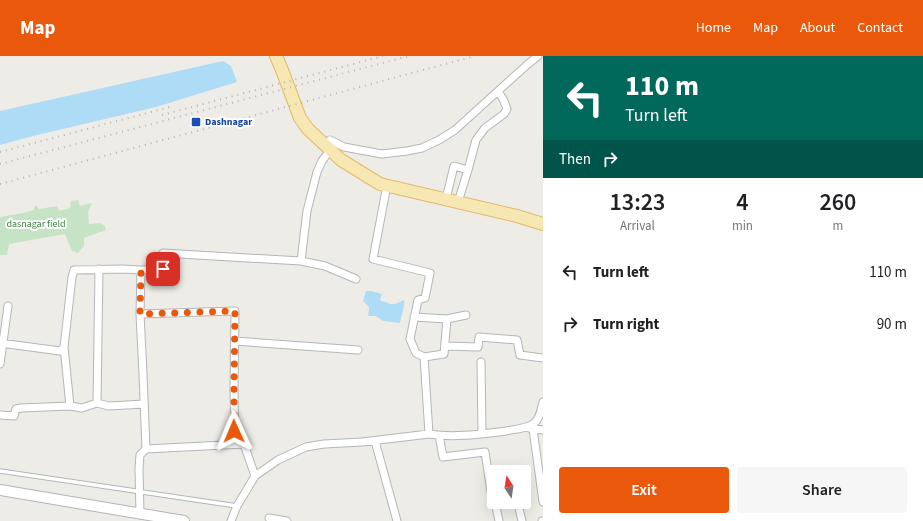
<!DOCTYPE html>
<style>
:root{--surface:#fff;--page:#f6f6f6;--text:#202124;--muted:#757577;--accent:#ea580c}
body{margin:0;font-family:"Source Sans 3",sans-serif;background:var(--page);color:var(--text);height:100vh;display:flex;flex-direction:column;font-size:15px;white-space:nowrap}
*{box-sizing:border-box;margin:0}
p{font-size:13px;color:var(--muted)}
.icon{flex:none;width:22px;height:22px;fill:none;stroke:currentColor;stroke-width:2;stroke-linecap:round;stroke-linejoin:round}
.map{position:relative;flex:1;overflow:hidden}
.details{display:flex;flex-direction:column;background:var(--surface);width:380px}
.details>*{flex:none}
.guide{background:#00695c;color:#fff;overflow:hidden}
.needle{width:26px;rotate:348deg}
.tools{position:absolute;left:487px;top:409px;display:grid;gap:8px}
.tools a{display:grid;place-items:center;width:44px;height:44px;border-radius:4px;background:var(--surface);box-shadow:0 4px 16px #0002;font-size:20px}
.pin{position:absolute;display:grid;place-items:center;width:34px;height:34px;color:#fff;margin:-17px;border-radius:8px;box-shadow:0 2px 6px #0006}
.me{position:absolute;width:44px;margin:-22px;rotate:359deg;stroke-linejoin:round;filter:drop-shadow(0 0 3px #0008)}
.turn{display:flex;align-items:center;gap:14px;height:84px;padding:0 16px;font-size:18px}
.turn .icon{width:52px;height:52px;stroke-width:2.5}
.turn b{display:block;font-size:28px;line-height:34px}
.then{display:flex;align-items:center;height:38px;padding:0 16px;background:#0003;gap:8px;font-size:15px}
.eta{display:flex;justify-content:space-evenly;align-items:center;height:68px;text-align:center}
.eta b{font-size:24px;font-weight:600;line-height:28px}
.primary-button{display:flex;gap:8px;margin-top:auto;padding:8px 16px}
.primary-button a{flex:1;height:46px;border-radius:4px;background:var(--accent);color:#fff;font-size:16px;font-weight:600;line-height:46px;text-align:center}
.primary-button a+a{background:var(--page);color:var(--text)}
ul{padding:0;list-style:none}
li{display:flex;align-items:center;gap:12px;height:52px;padding:0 16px}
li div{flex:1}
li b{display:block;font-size:15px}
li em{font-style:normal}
header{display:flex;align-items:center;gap:24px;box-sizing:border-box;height:56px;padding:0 20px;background:var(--accent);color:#fff}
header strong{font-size:19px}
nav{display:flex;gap:22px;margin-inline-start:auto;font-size:14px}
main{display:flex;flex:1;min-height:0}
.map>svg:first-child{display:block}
.green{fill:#c7e3c5}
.water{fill:#aedbf6}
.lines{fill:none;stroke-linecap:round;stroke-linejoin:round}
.lane-casing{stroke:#b3b6b9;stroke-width:5.5}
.street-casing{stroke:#b3b6b9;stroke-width:9}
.secondary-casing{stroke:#b2b5b9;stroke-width:12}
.primary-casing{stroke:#e3b96b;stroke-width:14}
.lane{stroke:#fff;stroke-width:3.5}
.street{stroke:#fff;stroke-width:7}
.secondary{stroke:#fff;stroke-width:10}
.primary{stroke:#f6e7b3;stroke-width:12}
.rail{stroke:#b4b5b5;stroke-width:2;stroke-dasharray:1 5;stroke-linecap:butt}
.route{stroke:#ea580c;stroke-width:7;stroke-dasharray:0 12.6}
.transit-dot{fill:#1a4fb4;stroke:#fff;stroke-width:1.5}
.labels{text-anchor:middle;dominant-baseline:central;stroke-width:4;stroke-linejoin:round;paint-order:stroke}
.transit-label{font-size:10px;font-weight:bold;fill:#164399;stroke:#fff;text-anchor:start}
.park-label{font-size:10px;fill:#40823f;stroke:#fff}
</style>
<header>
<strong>Map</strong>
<nav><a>Home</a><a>Map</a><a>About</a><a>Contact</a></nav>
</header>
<main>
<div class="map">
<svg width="543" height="465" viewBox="0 0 543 465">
<rect width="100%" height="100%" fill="#eeece6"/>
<path class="green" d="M78,144l2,6 12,-3 -4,9 1,12 11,-1 5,3 1,4 -22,8v8l-6,7 -6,-2 -7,-17 -56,10 -2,11h-7v-38l23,-4 11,-3 1,-5 4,4 18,-3 2,5 11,-3 1,-7z"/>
<path class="water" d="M223,5l8,5 6,16 -81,25 -119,28 -37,10v-34z
M366,235h5l11,3 -2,5 1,2c4,0 9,4 13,3 3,0 7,-3 10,-4 1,6 -3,17 -4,23l-17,-2 -7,-5h-8l1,-6v-3l-6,-6z"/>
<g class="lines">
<g class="lane-casing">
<path id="lane" d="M0,415l237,35"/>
</g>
<g class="street-casing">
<path id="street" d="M330,84l14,7 38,7 25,-3 15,-3 17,-8 16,-10 43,-39
M387,129l-14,74 57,14 -5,25 -7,2 -8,39 6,14 8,4 5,77
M446,143l8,-33 14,4
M458,146l10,-32 8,-30 9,-12 19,-14 3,-5 -3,-8 -6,-10 30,-27 10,-8
M301,205l24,5 31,13
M140,258l3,60 3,75
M414,261l33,2 19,-4
M235,285l123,9
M0,287l60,8 4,-4
M445,290l33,1 1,-10 38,3 3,15 23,3
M424,301l20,-3 3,-35
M481,306l1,72
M0,308l8,-58
M97,347l2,-134
M70,350l-6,-59 8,-70 2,-7 48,-1 19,1
M0,359l14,1 2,-7 5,-1 49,-2 12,2 15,-5 12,3 35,-2
M529,372l14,2
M533,373l10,73
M439,379l4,22 42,-5 7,46 2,3
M375,385l22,80
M235,388l-1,-55 1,-78 -95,3 1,-44 22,-1v-16l138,8 6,-50 10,-39 5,-11 8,-11
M495,446l4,19
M518,448l4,17
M140,458l-1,-45 1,-14 6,-6 98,-5 11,32
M269,462l18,3
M231,465l6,-15 18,-30 23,-16 28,-13 18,-3 38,-2 67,-8c26,4 52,0 77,-3 9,-2 19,-2 27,-7 7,-5 8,-14 10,-22
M542,465h1"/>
</g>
<g class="secondary-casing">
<path id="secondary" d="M0,434l184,31"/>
</g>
<g class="primary-casing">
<path id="primary" d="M276,0l6,14 18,48 8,11 33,31 39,24 137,32 26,8"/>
</g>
<use href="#lane" class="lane"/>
<use href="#street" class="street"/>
<use href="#secondary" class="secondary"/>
<use href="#primary" class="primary"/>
<path class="rail" d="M162,59l221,-59
M0,96l170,-45
M0,108l409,-108
M0,128l475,-128"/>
</g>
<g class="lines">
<path class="route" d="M163,213l-22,1 -1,44 95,-3 -1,78v42"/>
</g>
<rect class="transit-dot" x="191" y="61" width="10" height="10" rx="2"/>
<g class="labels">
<g class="transit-label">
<text x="205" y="66">Dashnagar</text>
</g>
<g class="park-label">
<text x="36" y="168">dasnagar field</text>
</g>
</g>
</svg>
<div class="tools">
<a><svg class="needle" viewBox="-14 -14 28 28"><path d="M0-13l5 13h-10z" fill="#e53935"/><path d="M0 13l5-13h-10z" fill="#757577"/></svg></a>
</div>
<div class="pin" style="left:163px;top:213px;background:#d93025"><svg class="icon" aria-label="arrive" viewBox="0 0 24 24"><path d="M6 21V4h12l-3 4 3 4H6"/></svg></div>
<svg class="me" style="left:234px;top:375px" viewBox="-20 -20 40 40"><path d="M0-17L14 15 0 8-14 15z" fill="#ea580c" stroke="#fff" stroke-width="4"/></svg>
</div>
<section class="details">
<div class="guide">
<div class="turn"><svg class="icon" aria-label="left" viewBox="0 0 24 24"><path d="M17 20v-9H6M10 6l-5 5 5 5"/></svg><div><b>110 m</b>Turn left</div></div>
<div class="then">Then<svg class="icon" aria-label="right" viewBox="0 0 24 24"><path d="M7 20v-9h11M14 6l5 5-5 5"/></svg></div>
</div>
<div class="eta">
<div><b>13:23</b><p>Arrival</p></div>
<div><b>4</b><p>min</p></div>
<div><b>260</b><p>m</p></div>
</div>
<ul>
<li><svg class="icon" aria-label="left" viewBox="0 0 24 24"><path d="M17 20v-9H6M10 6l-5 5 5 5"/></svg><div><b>Turn left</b></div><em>110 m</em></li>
<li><svg class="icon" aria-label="right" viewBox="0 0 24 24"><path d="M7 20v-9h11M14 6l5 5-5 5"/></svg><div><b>Turn right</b></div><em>90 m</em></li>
</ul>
<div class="primary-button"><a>Exit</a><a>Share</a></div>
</section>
</main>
